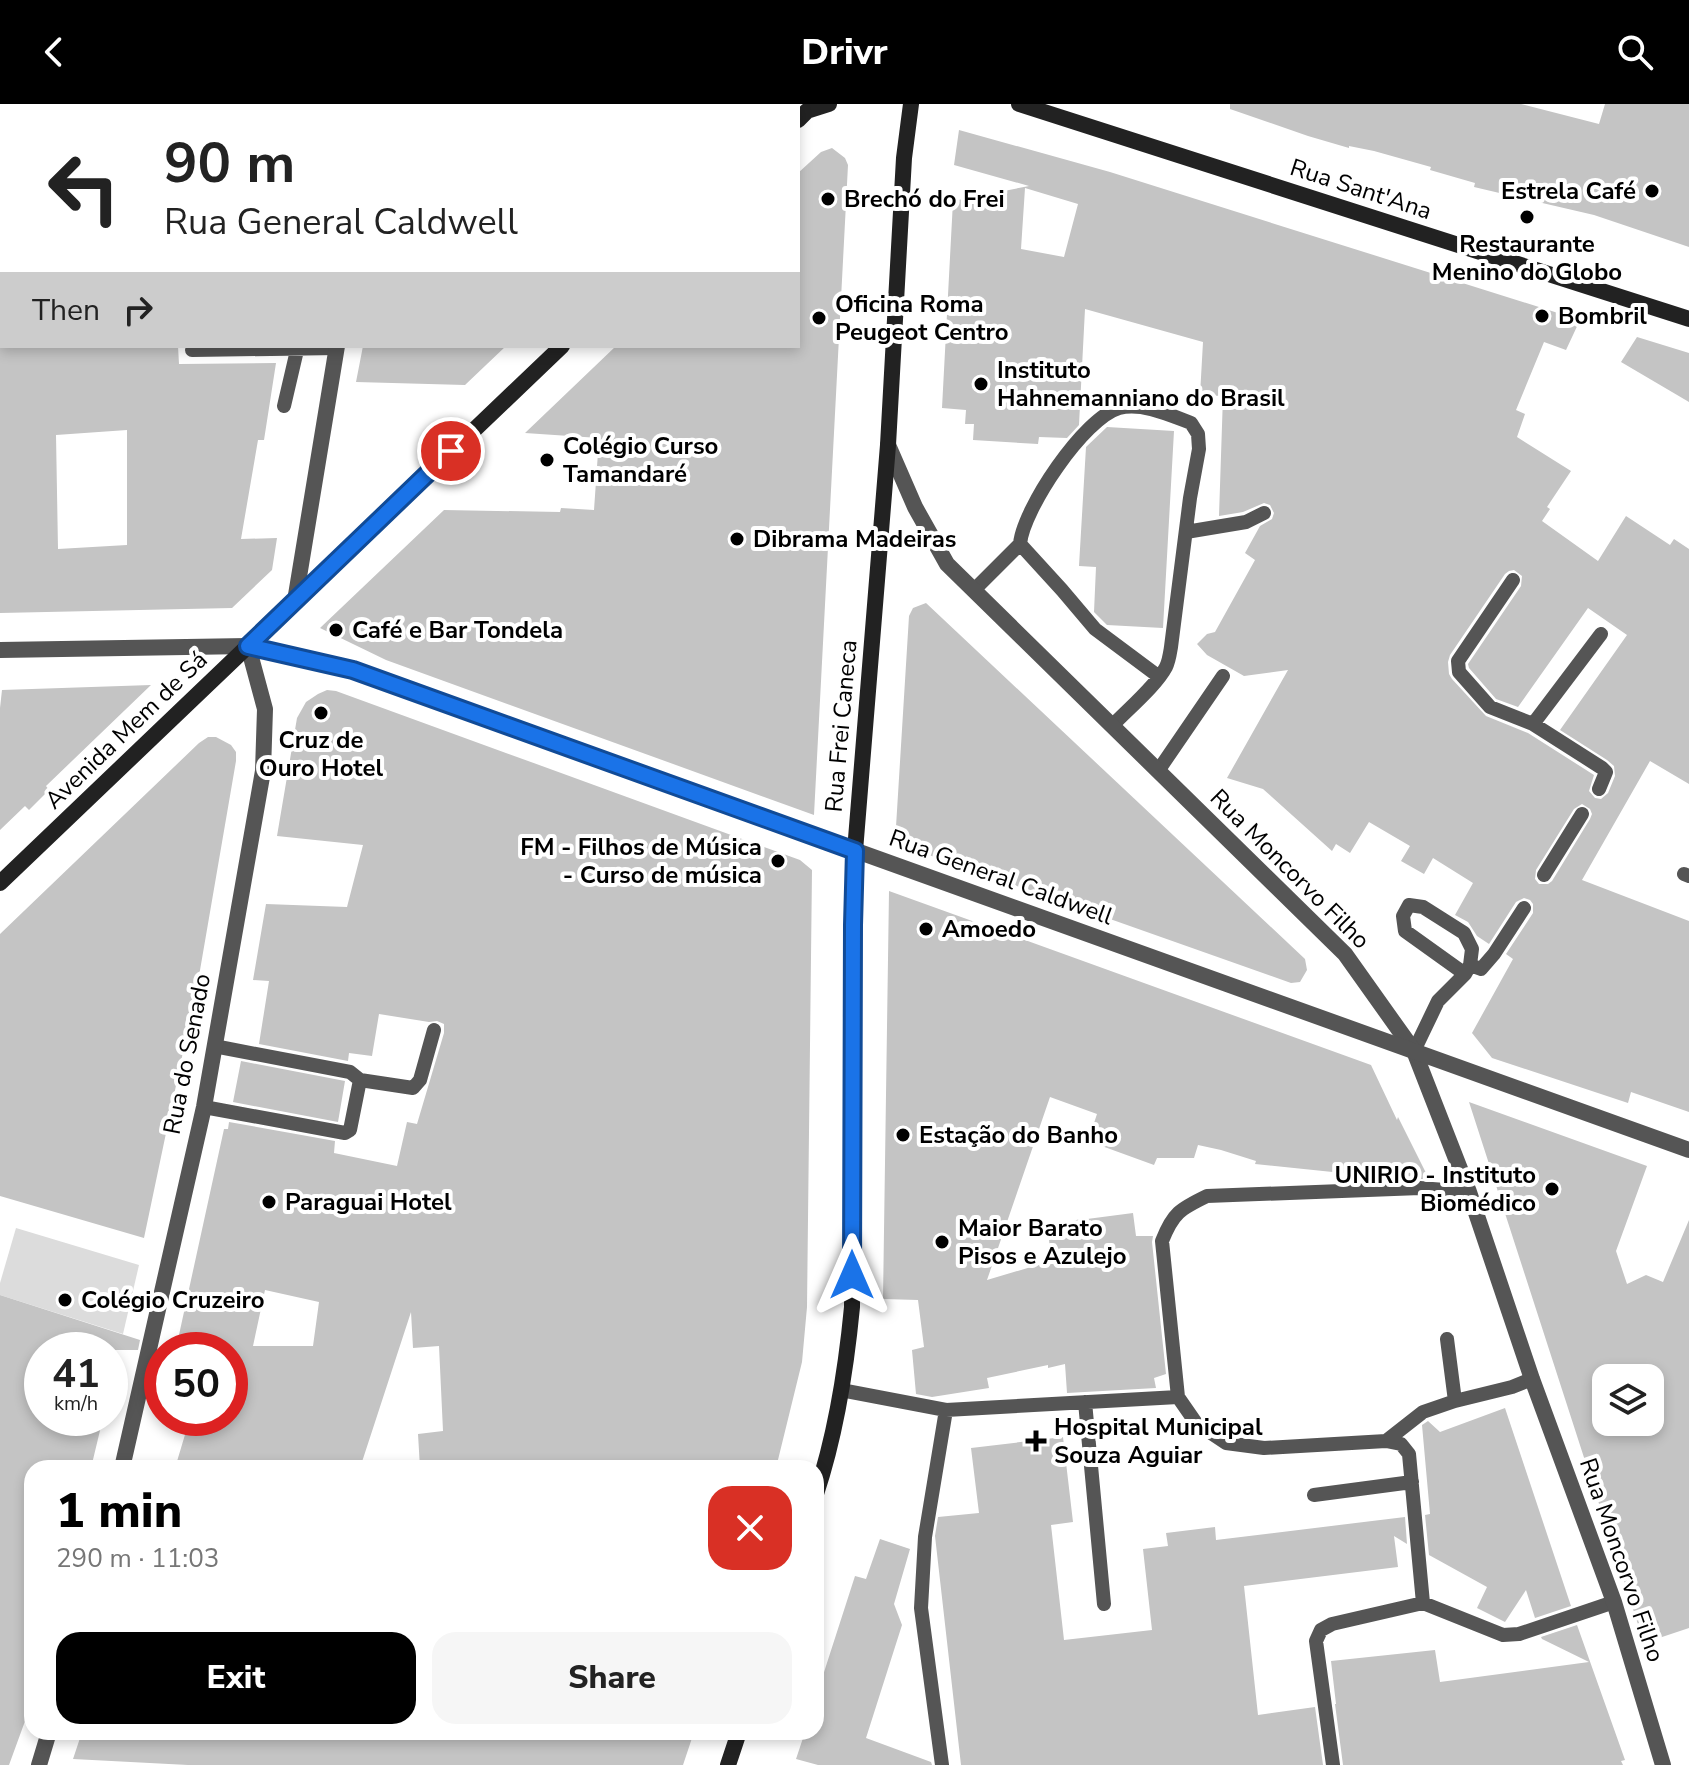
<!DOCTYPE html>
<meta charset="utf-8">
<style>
:root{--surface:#fff;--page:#f6f6f6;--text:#222;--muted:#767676;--accent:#000}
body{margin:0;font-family:"Nunito Sans",sans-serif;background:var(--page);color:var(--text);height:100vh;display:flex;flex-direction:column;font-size:30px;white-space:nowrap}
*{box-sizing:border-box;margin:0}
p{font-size:26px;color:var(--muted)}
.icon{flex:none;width:44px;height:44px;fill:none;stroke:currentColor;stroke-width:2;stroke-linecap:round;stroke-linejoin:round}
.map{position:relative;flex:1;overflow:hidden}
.panel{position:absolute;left:24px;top:1356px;width:800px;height:280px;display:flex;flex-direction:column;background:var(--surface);border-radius:24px;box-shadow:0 4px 12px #0003}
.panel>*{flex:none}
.banner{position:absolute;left:0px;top:0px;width:800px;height:244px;box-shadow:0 4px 12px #0003;background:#fff;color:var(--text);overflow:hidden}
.controls{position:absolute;left:1592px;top:1260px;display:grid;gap:16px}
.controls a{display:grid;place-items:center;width:72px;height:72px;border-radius:16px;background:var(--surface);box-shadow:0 4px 12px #0003;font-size:40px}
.speed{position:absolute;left:24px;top:1228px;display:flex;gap:16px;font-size:40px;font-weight:700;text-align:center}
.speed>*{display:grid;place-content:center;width:104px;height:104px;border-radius:50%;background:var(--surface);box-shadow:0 4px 12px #0003;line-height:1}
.speed small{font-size:20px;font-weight:400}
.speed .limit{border:12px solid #d22;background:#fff;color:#111}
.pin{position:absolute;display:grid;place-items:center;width:68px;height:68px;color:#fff;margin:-34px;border:4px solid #fff;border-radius:50%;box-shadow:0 2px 8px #0007}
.me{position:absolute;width:88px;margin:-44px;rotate:0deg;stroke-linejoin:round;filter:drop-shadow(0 0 6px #0008)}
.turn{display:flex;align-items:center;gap:28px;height:168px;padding:0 32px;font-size:36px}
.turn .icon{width:104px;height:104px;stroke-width:2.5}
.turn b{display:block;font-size:56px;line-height:68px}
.then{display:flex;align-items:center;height:76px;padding:0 32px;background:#0003;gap:16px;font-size:30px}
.round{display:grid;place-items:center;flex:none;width:84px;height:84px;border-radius:24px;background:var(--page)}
.summary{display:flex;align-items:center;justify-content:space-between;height:136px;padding:0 32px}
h1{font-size:48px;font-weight:800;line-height:60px;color:var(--accent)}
.cta{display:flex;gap:16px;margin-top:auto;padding:16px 32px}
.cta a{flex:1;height:92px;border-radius:24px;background:var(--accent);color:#fff;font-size:32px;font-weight:800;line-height:92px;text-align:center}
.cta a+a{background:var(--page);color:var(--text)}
header{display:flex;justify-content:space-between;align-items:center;height:104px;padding:0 32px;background:var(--accent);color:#fff;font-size:36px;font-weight:800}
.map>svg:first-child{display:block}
.green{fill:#dcdcdc}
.building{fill:#c4c4c4;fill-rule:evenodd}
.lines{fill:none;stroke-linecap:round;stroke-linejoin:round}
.service{stroke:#555;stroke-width:14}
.minor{stroke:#555;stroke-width:16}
.tertiary{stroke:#555;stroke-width:16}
.secondary{stroke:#222;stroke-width:16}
.route-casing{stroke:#114b97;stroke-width:20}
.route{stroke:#1a73e8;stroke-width:14}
.poi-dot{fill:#000;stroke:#fff;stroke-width:3}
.labels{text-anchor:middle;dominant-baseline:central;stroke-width:8;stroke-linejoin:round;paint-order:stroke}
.street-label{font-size:24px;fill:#000;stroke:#fff}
.poi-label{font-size:24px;font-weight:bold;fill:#000;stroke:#fff;text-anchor:start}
</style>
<header><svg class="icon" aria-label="back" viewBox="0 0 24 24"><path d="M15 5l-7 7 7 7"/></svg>Drivr<svg class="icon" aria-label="search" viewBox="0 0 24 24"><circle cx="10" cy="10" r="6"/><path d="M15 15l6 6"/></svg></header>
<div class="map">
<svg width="1689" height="1661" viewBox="0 0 1689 1661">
<rect width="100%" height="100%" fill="#fff"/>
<path class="green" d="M16,1124l123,37 -16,69 -123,-39v-12z"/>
<path class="building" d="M1230,0h291l78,20 6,-20h84v143l-95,-32 -120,-28 1,-4 -45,-13 1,-3 -57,-16 -25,-5v2l-41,-12 -78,-27z
M959,26l151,42 470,148 -14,30 -22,-8 -28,68 9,4 -8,23 54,34 -24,36 3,2 -8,12 56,40 28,-45 44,29 4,-6 15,10v235l-39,-23 -68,119 107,41v191l-58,-20 -3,11 -136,-45 -20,-25 41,-74 -7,-5 27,-41v-9l-3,-4 -6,-2 -8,4 -27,42 -12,-8 -9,-14 -13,-7 18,-32 -40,-25 -9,16 -23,-13 9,-15 -41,-24 -19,31 -14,-9 -4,7 -69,-62 -36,-11 61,-108 -44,6 -37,-21 -10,-11 10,-10 8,-2 40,-72 -10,-7 15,-27 12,-7 2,-6 -4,-8 -6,-2 -21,9 -24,4 4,-120 -23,-1 3,-53 -118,-33 -6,116 -12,13 -28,-1 -1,7 -65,-4 1,-16h-9l1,-14 -24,-2 11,-207 76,-15 -75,-21zM1025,84l53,16 -14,53 -43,-8zM1514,466l8,6 -1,10 -53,78 1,4 27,31 22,8 70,-99 39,27 -67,95 47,30 7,6 1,10 -7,17 -7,6 -6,-1 -6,-7 5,-16 -66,-42 -42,-17 -34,-37 -3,-5 -1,-12 2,-7 55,-81 4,-3zM1582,700l8,5 2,5 -2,5 -38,62 -4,3h-9l-4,-5 1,-9 38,-61z
M832,44l13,10 3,7 -34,650 -428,-155 -66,-32 124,-118 116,2 1,-4 33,2 5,-72 -74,-5 91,-87h182v-173l23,-21z
M1637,233l52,16v49l-68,-40z
M0,242h178l1,18 97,-1 -12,77h-6l-17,99 36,-1 -5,32 -40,38 -232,5zM127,326v115l-69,4 -2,-114z
M363,242h143l-41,39 -109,-3z
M1107,323l67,4 -11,197 -56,-3 -13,-13 2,-45 -17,-1 7,-119z
M926,499l379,356 2,11 -7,12 -9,1 -396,-140 14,-227 4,-8z
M151,581l-105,101 3,4 -20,20 -4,-4 -25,24v-122l2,-18z
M327,586l9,1 464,169 12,10 -5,437 -5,55 -26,106h-356l-2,-34 25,-3 -4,-85 -26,2 -2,-36 -51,156h-99v-4l-86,4 15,-50h40v-68h-19l1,-4 -35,-2 47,-215h4l1,-7 106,19 -1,12 63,13 10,-44 10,2 27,-91v-9l-7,-3 -8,1 -50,-8 -7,42 -23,-3 -1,8 -89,-17 10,-63 -16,-1 13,-76 81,3 16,-62 -86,-9 20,-118 9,-16 12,-8zM265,1186l54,12 -6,44h-60z
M208,633h8l15,8 5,7v9l-37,215 -55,262 -144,-42v-262l199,-191z
M889,787l482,174 26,55 1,-3 31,62h-29l-145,-15 1,-3 -35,-11 -23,-5 -4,13h-37l-3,7 -66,-24 9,-27 -47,-17 -63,183 64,-19 -3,-32 38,-12 1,2 46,-6 3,23h17l-1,6 14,132 -12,4 2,10 -89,5 -2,-29 -17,4v-3l-61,13 2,10 -57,9 -16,-3 -4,-44 12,-3 -6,-47 -35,-1z
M241,957l104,20 -7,41 -105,-20z
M1469,998l178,64 -31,85 11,33 19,-9 17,7 26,-62v408l-45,15zM1606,1274h44v44h-44z
M0,1191l140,45 -2,10h-96v68h61l-12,50h-59v234l-23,63h-9z
M1505,1304l66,198 -36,12 -9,-28 -21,32 -28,-14 10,-21 -58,-32 -4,-40 5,-1 -8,-89 6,-4 12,11z
M1063,1333l10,85 -22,3 13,115 88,-10 -9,-81 25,-3 -2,-13 49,-6 1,13 189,-23 2,27 -13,-8 4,31 -154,19 14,129 57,-8 8,58h-362l-26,-229 3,-19 41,-4 -8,-65z
M880,1435l30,10 -16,55 8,21 -36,113 65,24 1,3h-114l-22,-6 9,-27h11v-35l39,-121 11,3z
M1577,1521l48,135 -4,1 2,4h-280l-8,-61h1l-5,-43 104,-11 5,32 149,-20 -47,-23 -1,-2z
M82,1628h612l-11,33h-495l-115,-6z"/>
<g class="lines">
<path class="service" d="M192,246l145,-2
M284,302l14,-60
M1186,428l60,-10 18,-9
M1513,476l-55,81 1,11 31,35 43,17 69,44 4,4 -7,17
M974,486l46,-46
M1533,620l68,-90
M1112,622c15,-16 44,-40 54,-59 3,-6 4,-14 5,-20l19,-149 9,-49 -1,-15 -7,-11c-21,-8 -49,-21 -72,-15 -35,10 -96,101 -99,136l42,46 33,39 63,47
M1158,667l65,-95
M1684,770l5,2
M1544,771l38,-61
M1470,861l11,4 13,-15 30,-46
M214,942l136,26 10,8 53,8 7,-8 14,-50
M1414,947l24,-50 27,-27 5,-9 2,-16 -8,-16 -41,-26 -14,-2 -6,11 2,15 60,43
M204,1003l141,26 5,-3 10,-50
M1447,1235l8,62 57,-14 20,-8
M841,1286l105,20 232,-13 -16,-156c11,-28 18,-32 45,-45l213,-8 49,4
M1178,1293l18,26 30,20 38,5 122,-7 15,3 8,10 14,149 -91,21 -11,6 -5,11 17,124
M1085,1298l19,202
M1386,1337l37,-29 32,-11
M1314,1391l98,-13
M1423,1499l80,32 16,-1 95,-32
M942,1661l-21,-157 4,-71 21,-127"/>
<path class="minor" d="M888,341l27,62 32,57 398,390 69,97 55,141 63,187 82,223 49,163"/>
<path class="tertiary" d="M374,2v-2
M295,497l42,-255
M0,546l248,-4 105,24 1336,480
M122,1364l82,-361 59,-336 2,-62 -17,-63
M39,1661l10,-33"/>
<path class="secondary" d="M1019,0l670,215
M798,16l9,-9 22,-7
M0,779l562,-537
M816,1390c20,-60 30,-124 36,-187l1,-382 2,-74 33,-406 16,-287 7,-54
M728,1661l11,-33"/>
</g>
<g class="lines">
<g class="route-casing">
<path id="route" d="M451,347l-203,195 105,24 502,181 -2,74 -1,350"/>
</g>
<use href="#route" class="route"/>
</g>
<g class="poi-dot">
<circle cx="1652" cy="87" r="8"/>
<circle cx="828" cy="95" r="8"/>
<circle cx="1527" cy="113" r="8"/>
<circle cx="1542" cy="212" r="8"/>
<circle cx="819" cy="214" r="8"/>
<circle cx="981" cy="280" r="8"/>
<circle cx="547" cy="356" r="8"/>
<circle cx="737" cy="435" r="8"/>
<circle cx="336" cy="526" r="8"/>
<circle cx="321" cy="609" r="8"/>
<circle cx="778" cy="757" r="8"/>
<circle cx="926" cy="825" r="8"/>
<circle cx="903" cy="1031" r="8"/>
<circle cx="1552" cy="1085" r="8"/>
<circle cx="269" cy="1098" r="8"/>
<circle cx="942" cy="1138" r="8"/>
<circle cx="65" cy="1196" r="8"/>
<path d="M1032 1325h8v8h8v8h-8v8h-8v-8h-8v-8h8z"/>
</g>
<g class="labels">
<g class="street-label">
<text transform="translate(1361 85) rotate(18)">Rua Sant'Ana</text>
<text transform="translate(841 622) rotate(-85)">Rua Frei Caneca</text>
<text transform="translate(126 626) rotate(-44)">Avenida Mem de Sá</text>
<text transform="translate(1290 765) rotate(45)">Rua Moncorvo Filho</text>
<text transform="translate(1001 773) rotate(20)">Rua General Caldwell</text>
<text transform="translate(187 950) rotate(-79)">Rua do Senado</text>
<text transform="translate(1622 1456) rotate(71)">Rua Moncorvo Filho</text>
</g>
<g class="poi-label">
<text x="1636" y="87" text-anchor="end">Estrela Café</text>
<text x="844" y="95">Brechó do Frei</text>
<text x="1527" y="140" text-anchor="middle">Restaurante<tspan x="1527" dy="28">Menino do Globo</tspan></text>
<text x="835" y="200">Oficina Roma<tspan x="835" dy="28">Peugeot Centro</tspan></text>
<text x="1558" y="212">Bombril</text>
<text x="997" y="266">Instituto<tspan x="997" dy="28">Hahnemanniano do Brasil</tspan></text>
<text x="563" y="342">Colégio Curso<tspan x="563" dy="28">Tamandaré</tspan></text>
<text x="753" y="435">Dibrama Madeiras</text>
<text x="352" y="526">Café e Bar Tondela</text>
<text x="321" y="636" text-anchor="middle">Cruz de<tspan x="321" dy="28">Ouro Hotel</tspan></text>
<text x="762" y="743" text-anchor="end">FM - Filhos de Música<tspan x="762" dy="28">- Curso de música</tspan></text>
<text x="942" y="825">Amoedo</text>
<text x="919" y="1031">Estação do Banho</text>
<text x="1536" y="1071" text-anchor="end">UNIRIO - Instituto<tspan x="1536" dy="28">Biomédico</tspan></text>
<text x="285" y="1098">Paraguai Hotel</text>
<text x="958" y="1124">Maior Barato<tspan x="958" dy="28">Pisos e Azulejo</tspan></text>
<text x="81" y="1196">Colégio Cruzeiro</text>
<text x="1054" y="1323">Hospital Municipal<tspan x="1054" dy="28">Souza Aguiar</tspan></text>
</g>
</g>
</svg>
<div class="controls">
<a><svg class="icon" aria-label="layers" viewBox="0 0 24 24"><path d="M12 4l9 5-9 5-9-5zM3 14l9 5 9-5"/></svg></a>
</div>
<div class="speed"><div>41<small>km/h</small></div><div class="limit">50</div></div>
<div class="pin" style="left:451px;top:347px;background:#d93025"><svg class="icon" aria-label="arrive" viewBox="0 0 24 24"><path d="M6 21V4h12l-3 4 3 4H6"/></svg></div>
<svg class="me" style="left:852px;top:1171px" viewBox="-20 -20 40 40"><path d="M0-17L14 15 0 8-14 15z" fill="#1a73e8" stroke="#fff" stroke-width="4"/></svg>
<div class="banner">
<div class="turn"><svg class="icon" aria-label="left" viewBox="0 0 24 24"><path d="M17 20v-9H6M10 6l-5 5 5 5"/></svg><div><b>90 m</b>Rua General Caldwell</div></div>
<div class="then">Then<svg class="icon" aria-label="right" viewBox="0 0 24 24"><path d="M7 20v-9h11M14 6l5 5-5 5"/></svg></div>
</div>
<section class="panel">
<div class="summary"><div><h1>1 min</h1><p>290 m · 11:03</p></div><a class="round" style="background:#d93025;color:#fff"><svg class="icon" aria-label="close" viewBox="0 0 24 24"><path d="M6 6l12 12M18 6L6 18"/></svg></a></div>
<div class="cta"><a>Exit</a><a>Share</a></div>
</section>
</div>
